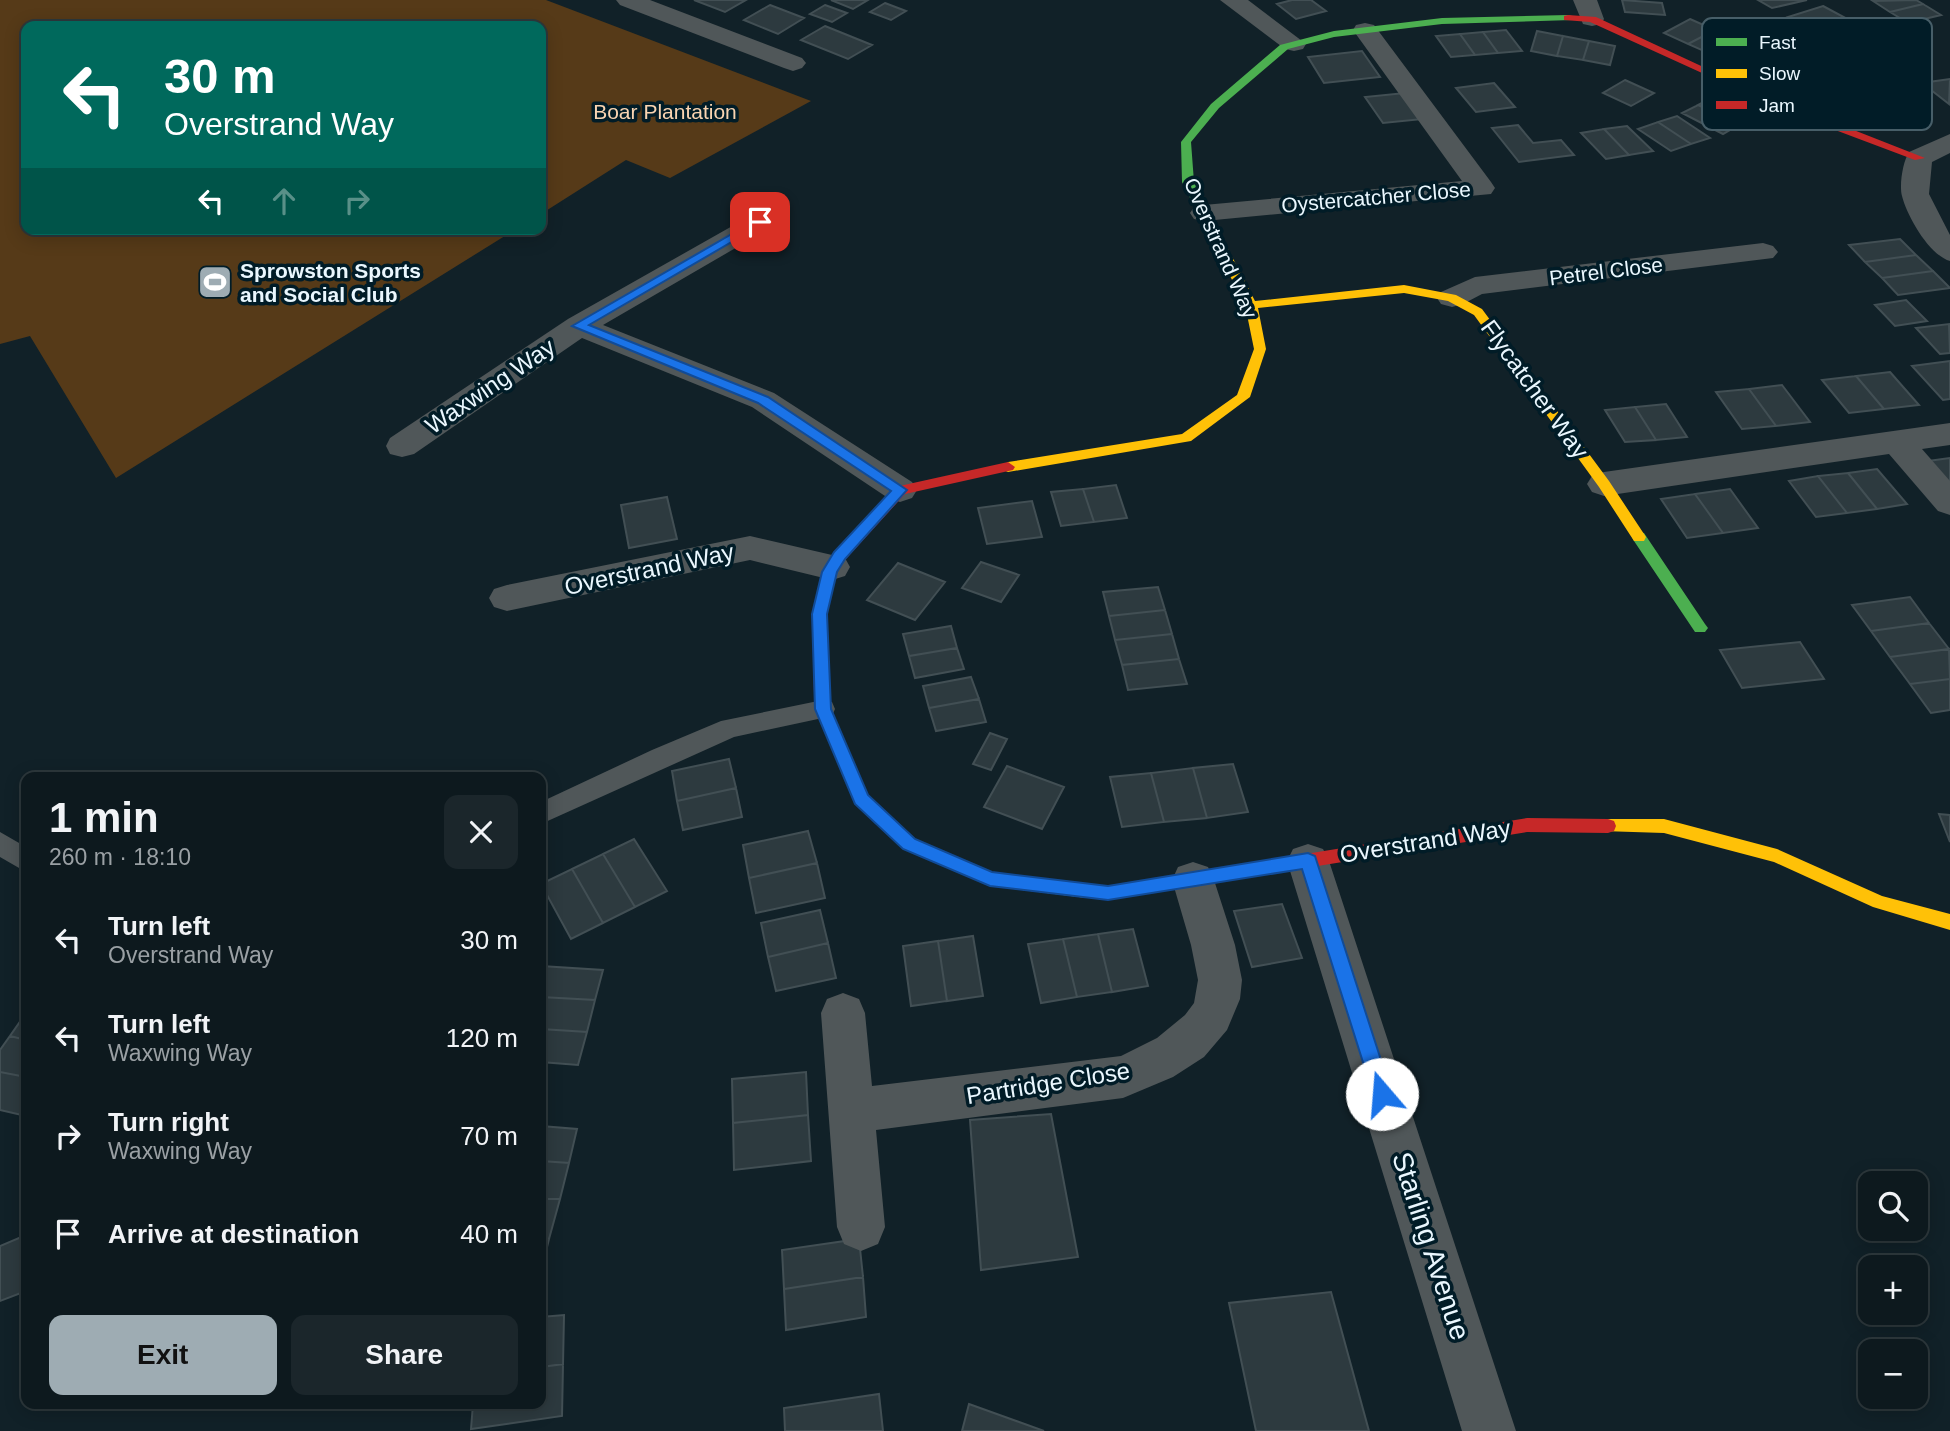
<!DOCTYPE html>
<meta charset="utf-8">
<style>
:root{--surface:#0d191e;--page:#1b262b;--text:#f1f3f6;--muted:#9aa0a4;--line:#2d383c;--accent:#9eacb3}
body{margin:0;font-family:Helvetica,sans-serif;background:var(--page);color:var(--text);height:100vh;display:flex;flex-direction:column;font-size:26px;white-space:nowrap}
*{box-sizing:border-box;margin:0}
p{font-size:23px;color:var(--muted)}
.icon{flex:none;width:38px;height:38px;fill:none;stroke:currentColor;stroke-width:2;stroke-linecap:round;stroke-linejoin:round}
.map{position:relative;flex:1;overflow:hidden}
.side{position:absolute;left:21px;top:772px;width:525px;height:637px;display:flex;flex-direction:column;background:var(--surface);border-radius:14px;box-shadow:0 4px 18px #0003,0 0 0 2px var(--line)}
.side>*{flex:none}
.banner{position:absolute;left:21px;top:21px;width:525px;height:214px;border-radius:14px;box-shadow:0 4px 18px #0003,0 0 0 2px var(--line);background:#00695c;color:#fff;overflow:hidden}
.tools{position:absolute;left:1858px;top:1171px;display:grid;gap:14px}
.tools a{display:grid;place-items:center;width:70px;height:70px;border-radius:14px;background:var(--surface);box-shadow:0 4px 18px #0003,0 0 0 2px var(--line);font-size:35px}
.pin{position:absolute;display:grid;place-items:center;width:60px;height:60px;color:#fff;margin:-30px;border-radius:14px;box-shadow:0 4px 10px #0006}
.me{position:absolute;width:77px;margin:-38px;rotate:342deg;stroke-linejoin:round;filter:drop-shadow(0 0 5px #0008)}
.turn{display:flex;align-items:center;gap:24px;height:147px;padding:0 28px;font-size:32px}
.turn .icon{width:91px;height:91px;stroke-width:2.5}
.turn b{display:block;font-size:49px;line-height:60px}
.lanes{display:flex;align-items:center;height:66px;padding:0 28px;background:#0003;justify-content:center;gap:35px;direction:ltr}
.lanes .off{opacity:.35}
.round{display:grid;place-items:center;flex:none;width:74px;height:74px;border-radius:14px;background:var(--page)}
.head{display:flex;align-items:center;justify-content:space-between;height:119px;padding:0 28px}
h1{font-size:42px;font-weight:800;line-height:52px}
.primary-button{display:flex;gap:14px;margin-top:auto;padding:14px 28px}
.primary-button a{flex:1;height:80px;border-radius:14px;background:var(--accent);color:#111;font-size:28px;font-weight:800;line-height:80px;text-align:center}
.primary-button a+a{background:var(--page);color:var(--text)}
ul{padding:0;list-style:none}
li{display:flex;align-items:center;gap:21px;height:98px;padding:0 28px}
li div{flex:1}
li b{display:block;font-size:26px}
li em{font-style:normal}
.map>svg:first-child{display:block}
.green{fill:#563a18}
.building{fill:#2d3a3f;stroke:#424f54;stroke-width:2}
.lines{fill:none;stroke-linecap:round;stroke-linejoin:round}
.lane{fill:#505759;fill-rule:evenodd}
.street{fill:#505759;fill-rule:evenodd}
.fast{fill:#4caf50;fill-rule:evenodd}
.slow{fill:#ffc107;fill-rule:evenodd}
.jam{fill:#c62828;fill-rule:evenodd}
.route{fill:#1a73e8;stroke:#114b97;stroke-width:2}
.labels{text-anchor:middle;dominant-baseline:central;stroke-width:7;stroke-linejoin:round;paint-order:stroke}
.far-park-label{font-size:21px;fill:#f9d4b1;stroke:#011c27}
.far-street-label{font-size:21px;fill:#eaf7fe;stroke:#011c27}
.far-poi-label{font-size:21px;font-weight:bold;fill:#eaf7fe;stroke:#011c27;text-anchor:start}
.street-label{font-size:24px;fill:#eaf7fe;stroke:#011c27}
.near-street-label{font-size:28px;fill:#eaf7fe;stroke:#011c27}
.key{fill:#011c27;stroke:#475e68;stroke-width:2}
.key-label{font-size:19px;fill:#eaf7fe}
</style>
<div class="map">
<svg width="1950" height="1431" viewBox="0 0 1950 1431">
<rect width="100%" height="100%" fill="#112128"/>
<path class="green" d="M0,0h546l265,101 -141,77 -44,-18 -85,54v-188h-515v203h490l-400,249 -86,-142 -30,8z"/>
<path class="building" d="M694,0h52l-21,12z
M831,0h37l-15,9z
M1292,0h19l15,11 -30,8 -19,-15z
M1622,0l40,3 3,12 -40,-3z
M1758,0h49l-35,8z
M1916,0l7,4 -33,8 -17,-11z
M885,3l21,8 -15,9 -21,-8z
M1923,4l18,11 -33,8 -18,-11z
M770,5l34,13 -26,16 -34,-14z
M825,5l22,8 -15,9 -22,-8z
M1823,6l32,17 -40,9 -27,-15z
M1690,19l25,11 -27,14 -24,-11z
M825,26l47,19 -24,14 -47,-19z
M1506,30l16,21 -24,2 -15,-21z
M1715,30l24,11 -26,14 -25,-11z
M1537,31l26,5 -6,20 -26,-5z
M1483,32l15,21 -23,2 -15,-21z
M1460,34l15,21 -24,2 -15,-21z
M1563,36l26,5 -6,19 -26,-4z
M1589,41l26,5 -5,19 -27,-5z
M1362,51l18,26 -56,6 -16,-26z
M1950,79l-1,25 -27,-21z
M1625,80l29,13 -23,13 -28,-13z
M1494,83l21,24 -39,5 -20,-24z
M1405,93l18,26 -40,4 -18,-26z
M1715,96l41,19 -16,9 -42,-19z
M1698,105l42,19 -17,10 -41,-21z
M1677,116l33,22 -19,6 -33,-22z
M1658,122l33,22 -20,7 -33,-22z
M1518,125l15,18 28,-3 13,15 -55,7 -27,-34z
M1627,126l26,25 -24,4 -25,-26z
M1604,129l25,26 -23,4 -25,-26z
M1900,239l16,16 -51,7 -16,-17z
M1916,255l17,16 -51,7 -17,-16z
M1933,271l17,17 -52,7 -16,-17z
M1906,300l21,21 -32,5 -20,-21z
M1949,324l1,29 -10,1 -24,-26z
M1950,361v38l-7,1 -31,-34z
M1890,372l29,33 -35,4 -28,-33z
M1856,376l28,33 -35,4 -27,-33z
M1782,385l28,37 -34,4 -27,-37z
M1749,389l27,37 -34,3 -26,-37z
M1666,404l21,33 -31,3 -21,-33z
M1635,407l21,33 -31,2 -20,-32z
M1950,458v28l-22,-25z
M1877,469l30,35 -30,5 -29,-36z
M1848,473l29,36 -30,4 -29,-37z
M1818,476l29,37 -31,4 -27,-36z
M1116,485l11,33 -33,4 -11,-33z
M1083,489l11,33 -33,4 -10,-34z
M1730,489l28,39 -35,5 -28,-39z
M1695,494l28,39 -36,5 -26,-39z
M667,497l10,42 -48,9 -8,-43z
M1032,501l10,36 -55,7 -9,-36z
M981,562l38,13 -18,27 -39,-14z
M898,563l47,19 -30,38 -48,-20z
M1158,587l7,23 -56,6 -6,-24z
M1910,597l19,26 -58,8 -19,-26z
M1165,610l7,24 -57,6 -6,-24z
M1929,623l20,26 -59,8 -19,-26z
M951,626l6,22 -48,8 -6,-22z
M1172,634l7,25 -57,6 -7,-25z
M1800,642l24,37 -82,9 -22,-38z
M957,648l7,21 -49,9 -6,-22z
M1949,649l1,30 -40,5 -20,-27z
M1179,659l8,25 -59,6 -6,-25z
M971,677l8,22 -50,9 -6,-22z
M1950,679v31l-19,3 -21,-29z
M979,699l7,23 -50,9 -7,-23z
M990,733l17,6 -16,31 -18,-6z
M729,759l7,29 -59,13 -5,-30z
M1233,764l15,48 -41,6 -14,-50z
M1007,766l57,21 -22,42 -58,-22z
M1193,768l14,50 -43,4 -13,-49z
M1151,773l13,49 -42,5 -12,-50z
M736,788l6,29 -59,13 -6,-29z
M1939,814l11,1v27z
M808,831l9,32 -68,15 -6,-33z
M634,839l33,52 -32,16 -32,-53z
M603,854l32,53 -32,16 -31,-54z
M817,863l8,35 -69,15 -7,-35z
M572,869l31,54 -32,16 -30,-55z
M1282,904l20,54 -50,9 -18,-56z
M820,910l8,33 -60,14 -7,-34z
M1133,929l15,57 -36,6 -14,-58z
M1098,934l14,58 -35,5 -14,-58z
M973,936l10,60 -36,5 -9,-60z
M1063,939l14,58 -36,6 -13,-59z
M938,941l9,60 -36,5 -8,-60z
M828,943l8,35 -60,13 -8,-34z
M541,966l62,4 -8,30 -54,-3z
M541,997l54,3 -8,32 -46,-3z
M26,1013v27l-16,-4z
M541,1029l46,3 -9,33 -37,-3z
M10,1036l16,4v37l-26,-5v-22z
M0,1072l26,5v39l-26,-6z
M806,1072l2,43 -75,8 -1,-44z
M1051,1114l27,143 -97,13 -11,-150z
M808,1115l3,46 -77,9 -1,-47z
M541,1126l36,3 -8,34 -28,-2z
M541,1161l28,2 -9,36h-19z
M541,1199h19l-11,40 -8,-1z
M26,1235v56l-26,10v-55z
M541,1238l8,1 -8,32z
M859,1239l4,38 -79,12 -2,-39z
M863,1277l3,40 -80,13 -2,-41z
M1331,1292l38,139h-113l-27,-128z
M564,1315l-1,49 -22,3v-50z
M563,1364l-1,52 -91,13 2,-25h68v-37z
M879,1394l4,37h-98l-1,-23z
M969,1404l75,27h-82z"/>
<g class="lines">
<path class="lane" d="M823,700l9,2 3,7 -3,7 -98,21 -193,87v-22l111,-52 69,-29z
M0,832l26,15v25l-26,-15z"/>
<path class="street" d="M616,0h34l152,58 4,5 -4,5 -9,3 -9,-3 -164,-63z
M1220,0h28l58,44 -3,5 -9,2 -9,-2z
M1573,0h24l7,19 -3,5 -9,2 -9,-2z
M1365,23l9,2 117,157 4,6 -4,6 -287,27 -10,-2 -4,-6 4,-6 10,-2 258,-24 -109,-151 3,-5z
M1950,134v19l-18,9 -3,32 21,41v26c-21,-6 -43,-45 -48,-65 -3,-11 1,-35 7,-44z
M760,213l10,3 4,6 -4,6 -167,97 171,68 138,89 5,8 -5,8 -12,4 -12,-4 -136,-91 -170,-69 -168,116 -12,3 -12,-3 -4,-8 4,-8 178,-119 182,-103z
M1763,243l10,3 5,6 -5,6 -291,36 -19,10 -11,3 -11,-3 -4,-6 4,-6 34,-15z
M1950,423v22l-28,4 28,32v34l-12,-4 -49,-57 -285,42 -12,-4 -5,-8 5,-8 12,-4z
M750,536l95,22 5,9 -5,9 -13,4 -82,-20 -243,51 -13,-4 -5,-9 5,-9 13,-4z
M1308,844l15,5 6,12 187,570h-54l-175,-570 6,-12z
M1193,862l15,5 6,13 21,65 7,35 -2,19 -13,31 -23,27 -31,20 -50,21 -247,32 9,97 -7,17 -17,7 -17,-7 -7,-17 -16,-214 6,-14 16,-6 16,6 6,14 7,73 249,-30 36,-18 28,-23 9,-12 4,-23 -7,-35 -19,-65 6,-13z"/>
<path class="fast" d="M1568,15l4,1v4l-130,4 -108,13 -46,12 -69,59 -28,34 3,40 33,65 -6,4 -6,-4 -33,-65 -1,-40 30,-38 69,-59 54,-14 108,-13z
M1639,532l5,1 61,91 3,4 -3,4h-10l-61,-91 -2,-4z"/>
<path class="slow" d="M1221,243l6,4 28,54 149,-16 52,10 26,14 127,172 37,56 -2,4h-10l-35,-54 -125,-172 -26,-14 -44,-8 -146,15 8,41 -16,48 -59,44 -183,31 -5,-2 -2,-3 7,-5 174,-28 55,-39 17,-46 -9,-44 -30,-58z
M822,687l8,6 1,16 36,86 48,44 77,33 95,12 6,2 3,5 -3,5 -6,2 -97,-12 -87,-37 -48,-45 -40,-95 -1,-16z
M1608,819h56l113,30 105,47 68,18v16l-77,-23 -99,-45 -110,-29 -62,-2 -2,-5 2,-5z"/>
<path class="jam" d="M1568,15l28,2 161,75 168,66 -10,2 -125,-47 -200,-91 -26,-2v-4z
M1008,462l7,5 -2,3 -108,24 -60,66 -9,13 -10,41 4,79 -2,4h-12l-2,-4 -2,-79 10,-42 13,-20 60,-65z
M1527,818l81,1 6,2 2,5 -2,5 -6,2 -81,-1 -419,68 -27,-4 -3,-5 3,-5 6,-2 21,2z"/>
</g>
<path class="route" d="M756,220l10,2 -177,103 179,72 139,93 -62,69 -8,13 -10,42 4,95 37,86 47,44 77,33 116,14 200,-33 7,3 77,238 -3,6 -7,3 -6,-3 -3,-6 -71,-225 -194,31 -118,-14 -87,-37 -48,-45 -40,-95 -3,-95 10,-42 12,-20 57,-61 -133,-88 -186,-77z"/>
<defs>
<g id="stadium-square" transform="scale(1.75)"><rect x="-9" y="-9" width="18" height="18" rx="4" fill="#9eacb3" stroke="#011c27"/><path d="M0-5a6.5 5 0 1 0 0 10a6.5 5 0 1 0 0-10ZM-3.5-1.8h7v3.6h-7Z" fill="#fff"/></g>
</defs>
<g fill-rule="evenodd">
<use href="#stadium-square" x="215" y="282"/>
</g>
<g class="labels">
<g class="far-park-label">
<text x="665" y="111">Boar Plantation</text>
</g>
<g class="far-street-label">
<text transform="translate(1376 197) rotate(-5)">Oystercatcher Close</text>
<text transform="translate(1221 248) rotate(66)">Overstrand Way</text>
<text transform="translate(1606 271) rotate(-7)">Petrel Close</text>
</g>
<g class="far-poi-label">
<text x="240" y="270">Sprowston Sports<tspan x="240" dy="24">and Social Club</tspan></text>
</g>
<g class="street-label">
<text transform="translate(490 386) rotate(-34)">Waxwing Way</text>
<text transform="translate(1535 389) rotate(54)">Flycatcher Way</text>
<text transform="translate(649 569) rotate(-12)">Overstrand Way</text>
<text transform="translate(1425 841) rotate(-9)">Overstrand Way</text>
<text transform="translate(1048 1083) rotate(-9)">Partridge Close</text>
</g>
<g class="near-street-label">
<text transform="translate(1431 1246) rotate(72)">Starling Avenue</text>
</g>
</g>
<rect x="1702" y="18" width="230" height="112" rx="10" class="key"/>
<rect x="1716" y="38" width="31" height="8" fill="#4caf50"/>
<rect x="1716" y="69" width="31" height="9" fill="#ffc107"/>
<rect x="1716" y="101" width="31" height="8" fill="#c62828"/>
<g class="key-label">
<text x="1759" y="49">Fast</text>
<text x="1759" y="80">Slow</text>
<text x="1759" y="112">Jam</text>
</g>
</svg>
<div class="tools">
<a><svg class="icon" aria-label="search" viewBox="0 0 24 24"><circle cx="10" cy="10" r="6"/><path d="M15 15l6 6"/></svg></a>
<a>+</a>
<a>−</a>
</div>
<div class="pin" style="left:760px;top:222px;background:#d93025"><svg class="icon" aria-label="arrive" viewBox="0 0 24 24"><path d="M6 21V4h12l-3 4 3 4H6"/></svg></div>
<svg class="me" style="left:1382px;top:1094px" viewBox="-20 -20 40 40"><circle r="19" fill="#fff"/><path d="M0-13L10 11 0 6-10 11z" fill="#1a73e8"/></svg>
<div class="banner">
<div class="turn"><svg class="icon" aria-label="left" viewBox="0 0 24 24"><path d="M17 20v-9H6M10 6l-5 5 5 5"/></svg><div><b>30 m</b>Overstrand Way</div></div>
<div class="lanes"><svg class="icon" aria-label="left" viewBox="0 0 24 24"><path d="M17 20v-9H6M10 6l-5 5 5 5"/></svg><svg class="icon off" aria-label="ahead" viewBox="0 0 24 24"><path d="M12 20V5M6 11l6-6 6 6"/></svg><svg class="icon off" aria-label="right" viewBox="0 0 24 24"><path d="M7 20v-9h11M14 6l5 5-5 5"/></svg></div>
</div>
<section class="side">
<div class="head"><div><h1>1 min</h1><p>260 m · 18:10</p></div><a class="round"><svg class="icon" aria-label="close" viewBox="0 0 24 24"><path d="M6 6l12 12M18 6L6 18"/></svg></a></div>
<ul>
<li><svg class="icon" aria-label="left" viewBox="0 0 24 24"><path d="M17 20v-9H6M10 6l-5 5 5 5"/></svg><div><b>Turn left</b><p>Overstrand Way</p></div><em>30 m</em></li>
<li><svg class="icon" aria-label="left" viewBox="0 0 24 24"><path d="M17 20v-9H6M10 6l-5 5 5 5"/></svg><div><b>Turn left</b><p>Waxwing Way</p></div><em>120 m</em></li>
<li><svg class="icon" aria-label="right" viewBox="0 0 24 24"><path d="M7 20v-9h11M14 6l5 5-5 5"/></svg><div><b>Turn right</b><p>Waxwing Way</p></div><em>70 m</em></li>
<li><svg class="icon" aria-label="arrive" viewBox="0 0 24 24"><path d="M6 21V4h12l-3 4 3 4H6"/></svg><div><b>Arrive at destination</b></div><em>40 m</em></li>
</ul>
<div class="primary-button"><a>Exit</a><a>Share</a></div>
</section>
</div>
